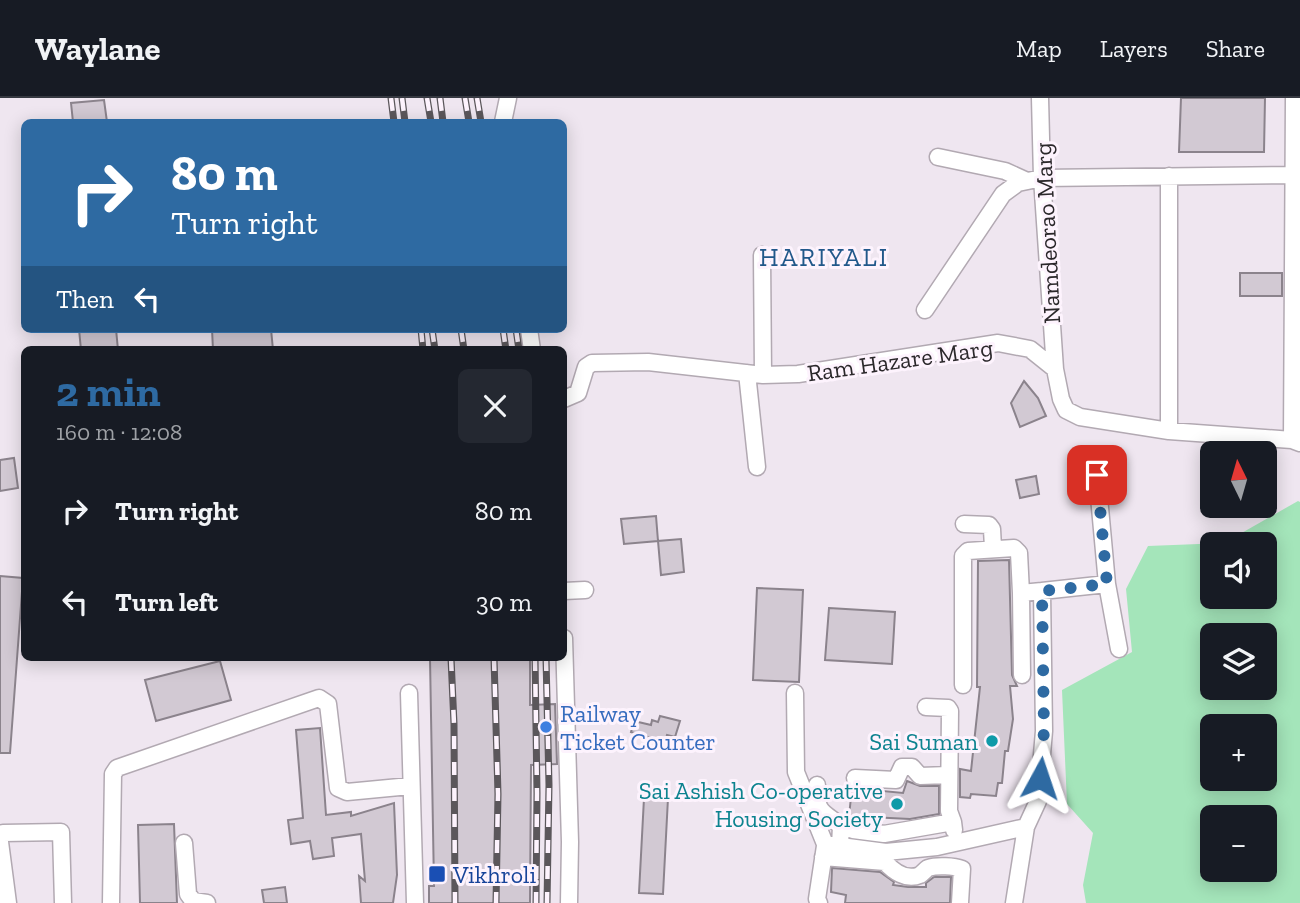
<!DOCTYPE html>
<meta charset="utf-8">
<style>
:root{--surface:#171b24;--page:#242831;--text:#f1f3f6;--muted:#9ea1a6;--line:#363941;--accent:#2e6aa2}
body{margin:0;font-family:"Zilla Slab",serif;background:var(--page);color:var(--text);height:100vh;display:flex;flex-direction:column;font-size:26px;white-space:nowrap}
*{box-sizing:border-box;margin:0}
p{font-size:23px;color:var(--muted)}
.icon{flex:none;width:38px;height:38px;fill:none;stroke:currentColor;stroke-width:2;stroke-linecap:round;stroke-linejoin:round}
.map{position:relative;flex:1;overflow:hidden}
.details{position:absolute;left:21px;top:248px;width:546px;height:315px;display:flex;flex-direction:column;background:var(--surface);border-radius:10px;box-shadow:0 4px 18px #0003}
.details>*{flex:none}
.guide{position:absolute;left:21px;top:21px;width:546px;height:214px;border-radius:10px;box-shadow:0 4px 18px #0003;background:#2e6aa2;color:#fff;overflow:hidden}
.needle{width:46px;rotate:355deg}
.controls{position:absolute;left:1200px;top:343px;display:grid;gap:14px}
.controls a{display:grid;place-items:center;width:77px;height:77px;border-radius:10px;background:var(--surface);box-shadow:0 4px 18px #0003;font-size:35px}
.pin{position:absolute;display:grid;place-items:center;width:60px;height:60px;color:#fff;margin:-30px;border-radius:14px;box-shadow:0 4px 10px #0006}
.me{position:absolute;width:77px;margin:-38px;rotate:5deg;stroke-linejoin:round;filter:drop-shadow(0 0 5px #0008)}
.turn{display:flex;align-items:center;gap:24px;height:147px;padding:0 35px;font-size:32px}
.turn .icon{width:91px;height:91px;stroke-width:2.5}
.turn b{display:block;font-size:49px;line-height:60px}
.then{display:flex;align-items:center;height:66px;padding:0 35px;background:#0003;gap:14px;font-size:26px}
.round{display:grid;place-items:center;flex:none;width:74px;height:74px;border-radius:10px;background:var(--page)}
.summary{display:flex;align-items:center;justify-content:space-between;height:119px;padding:0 35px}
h1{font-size:42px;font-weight:800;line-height:52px;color:var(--accent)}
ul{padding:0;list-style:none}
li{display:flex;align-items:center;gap:21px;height:91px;padding:0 35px}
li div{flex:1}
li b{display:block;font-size:26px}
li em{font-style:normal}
header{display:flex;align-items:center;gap:42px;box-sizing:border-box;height:98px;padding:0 35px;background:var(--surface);border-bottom:2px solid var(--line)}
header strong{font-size:33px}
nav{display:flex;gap:38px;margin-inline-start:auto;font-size:24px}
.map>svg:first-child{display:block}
.green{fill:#a4e5ba;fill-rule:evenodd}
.building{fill:#d2c9d3;stroke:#8b838c;stroke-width:2}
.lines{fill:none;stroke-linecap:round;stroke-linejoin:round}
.minor-casing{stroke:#b2a9b2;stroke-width:19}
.minor{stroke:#fff;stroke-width:16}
.rail-casing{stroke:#5b575b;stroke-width:7}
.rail{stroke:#fdf3fd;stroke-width:4.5;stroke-dasharray:13;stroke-linecap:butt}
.route{stroke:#2e6aa2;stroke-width:12;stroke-dasharray:0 21.6}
.shop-dot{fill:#3f7fe0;stroke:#fdf3fd;stroke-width:2.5}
.culture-dot{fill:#0f9aa8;stroke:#fdf3fd;stroke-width:2.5}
.transit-dot{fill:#1a4fb4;stroke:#fdf3fd;stroke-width:2.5}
.labels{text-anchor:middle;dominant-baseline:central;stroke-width:6;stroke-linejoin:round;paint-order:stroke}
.street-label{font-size:24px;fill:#2b282b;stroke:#fdf3fd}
.shop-label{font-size:24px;fill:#366cbe;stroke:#fdf3fd;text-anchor:start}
.culture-label{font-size:24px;fill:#0d838f;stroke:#fdf3fd;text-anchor:end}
.transit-label{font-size:24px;fill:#164399;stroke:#fdf3fd;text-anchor:start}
.neighbourhood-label{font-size:26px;letter-spacing:2px;fill:#21588a;stroke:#fdf3fd}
</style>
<header>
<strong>Waylane</strong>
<nav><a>Map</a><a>Layers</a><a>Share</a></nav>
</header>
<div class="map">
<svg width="1300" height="805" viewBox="0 0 1300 805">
<rect width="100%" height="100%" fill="#efe6f0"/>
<path class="green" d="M1298,403l2,1v401h-214l-3,-18 10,-52 -26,-29 -5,-114 70,-38 -6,-63 22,-43 76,-3zM1213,446h52v53h-52zM1213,537h52v53h-52zM1213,628h52v53h-52zM1213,719h52v53h-52z"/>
<path class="building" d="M1181,0h84l-1,54h-85z
M104,2l3,22h-34l-2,-19z
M1240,175h42v23h-42z
M79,231h37l2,21h-37z
M212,231h59l2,21h-60z
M1024,283l14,17 8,18 -26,11 -9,-24z
M14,360l4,30 -18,3v-31z
M1036,378l3,18 -19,4 -4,-18z
M656,418l2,25 -34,3 -3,-25z
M681,441l3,33 -23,3 -3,-34z
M1009,462l3,115 5,11h-7l3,33 -5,32h-3l-3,32h-4l-2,13 -25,-2 -1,4 -10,-1v-28l11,2 9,-84h-3l1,-126z
M0,478l23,2 -13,175h-10z
M757,490l46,2 -4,92 -46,-2z
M829,510l66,4 -3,52 -67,-4z
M430,560h100v47l25,-1 2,60 -26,1 -1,138h-101v-17h5z
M220,563l11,39 -75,21 -11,-41z
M660,618l20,5 -5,16 -8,-2 -2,7 -34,-10 3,-11 17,4 1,-5 6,2z
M320,630l6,87 25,-3v4l43,-13 3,72 -4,28h-32l-2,-27 6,5 -4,-47 -29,4 2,18 -21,3 -3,-18 -19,3 -3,-24 15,-2 -7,-88z
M907,683l13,5h19v28l-29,5 -61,-3 3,-28 51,5z
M644,700h24l-5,96 -24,-1z
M174,726l3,79h-37l-2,-78z
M832,770l48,4 14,10 -1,3 15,2h18v-4l8,-6h17l-1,26h-105l1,-8 -15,-3z
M285,789l2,16h-23l-2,-13z"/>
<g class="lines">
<g class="minor-casing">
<path id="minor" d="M1040,0l2,80 13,191
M503,24l5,-24
M938,59l67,14 22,10
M762,157l1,120
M925,212l78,-116 15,-11 24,-5 252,-3
M529,231l3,21
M747,275l10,94
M564,301l14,-6 8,-26 6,-4 56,-1 115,13 35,-1 200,-31 32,6 25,20 6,30 5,11 14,7 89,14 123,9 8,3
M1169,333v-255
M1292,342l2,-342
M964,426l25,1 3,4 1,19
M1107,486l12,65
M564,493l21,-1
M1021,495l1,82
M564,540l6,204 -1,61
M963,587v-129l5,-5 46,-3 5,5 2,40 21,-2
M409,595l6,210
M795,595l1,79 29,72
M926,609l22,1 2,3 -1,100 4,11
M855,680l41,2 6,-13h10l8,9 28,-1
M817,687c-1,28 4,25 24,41l-1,20
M853,732l31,4 69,-12 1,8
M0,737l3,-2 58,-1 2,71
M0,744l8,61
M184,745l4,51 5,7 14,2
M825,746l61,8 51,-5 89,-20
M823,759l62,5c8,9 21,19 35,13 3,-2 5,-5 8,-7 9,-3 26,-2 34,1l-2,34
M111,805l2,-129 4,-6 202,-70 9,6 10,84 9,4 63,-6
M819,805l-2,-4 8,-53
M1014,805l12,-76 12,-26 6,-70 -2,-140 65,-7 -10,-109"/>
</g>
<use href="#minor" class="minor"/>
<g class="rail-casing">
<path id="rail" d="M391,0l3,24
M402,0l3,24
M427,0l4,24
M440,0l3,24
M465,0l4,24
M477,0l4,24
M421,231l2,21
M432,231l3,21
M461,231l3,21
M503,231l3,21
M516,231l3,21
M451,560l3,66 1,179
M494,560l4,136 -2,109
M535,560l2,135 -1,110
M546,560l3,127 -2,118"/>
</g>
<use href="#rail" class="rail"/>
</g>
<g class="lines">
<path class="route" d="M1040,680l4,-47 -2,-140 65,-7 -10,-109"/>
</g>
<circle class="shop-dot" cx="546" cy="629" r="7"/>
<g class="culture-dot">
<circle cx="992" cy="643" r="7"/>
<circle cx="897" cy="706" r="7"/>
</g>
<rect class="transit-dot" x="428" y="767" width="18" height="18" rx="3.5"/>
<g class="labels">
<g class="street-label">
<text transform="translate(1047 135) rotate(-93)">Namdeorao Marg</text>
<text transform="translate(900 262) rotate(-8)">Ram Hazare Marg</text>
</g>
<g class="shop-label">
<text x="560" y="615">Railway<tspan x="560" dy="28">Ticket Counter</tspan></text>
</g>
<g class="culture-label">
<text x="978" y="643">Sai Suman</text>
<text x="883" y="692">Sai Ashish Co-operative<tspan x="883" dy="28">Housing Society</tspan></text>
</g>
<g class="transit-label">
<text x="453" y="776">Vikhroli</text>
</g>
<g class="neighbourhood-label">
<text x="824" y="159">HARIYALI</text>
</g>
</g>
</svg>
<div class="controls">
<a><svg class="needle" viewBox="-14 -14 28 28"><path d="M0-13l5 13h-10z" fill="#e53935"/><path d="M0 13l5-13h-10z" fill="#9ea1a6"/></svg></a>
<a><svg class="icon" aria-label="sound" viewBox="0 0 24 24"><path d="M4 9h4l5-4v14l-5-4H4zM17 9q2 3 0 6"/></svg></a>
<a><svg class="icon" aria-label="layers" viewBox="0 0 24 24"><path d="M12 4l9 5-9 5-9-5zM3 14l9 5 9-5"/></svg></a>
<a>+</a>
<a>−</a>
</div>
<div class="pin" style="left:1097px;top:377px;background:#d93025"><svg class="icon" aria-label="arrive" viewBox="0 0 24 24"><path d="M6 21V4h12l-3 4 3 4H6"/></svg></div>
<svg class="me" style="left:1040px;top:680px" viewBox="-20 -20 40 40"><path d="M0-17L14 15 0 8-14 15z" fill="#2e6aa2" stroke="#fff" stroke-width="4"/></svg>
<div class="guide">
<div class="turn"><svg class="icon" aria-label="right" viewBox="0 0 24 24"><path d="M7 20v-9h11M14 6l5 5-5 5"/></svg><div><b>80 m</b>Turn right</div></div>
<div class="then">Then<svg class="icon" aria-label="left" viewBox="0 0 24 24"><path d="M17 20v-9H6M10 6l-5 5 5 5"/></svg></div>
</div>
<section class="details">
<div class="summary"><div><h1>2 min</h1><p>160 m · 12:08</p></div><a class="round"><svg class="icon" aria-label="close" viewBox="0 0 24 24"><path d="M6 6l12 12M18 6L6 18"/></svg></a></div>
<ul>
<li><svg class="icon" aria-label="right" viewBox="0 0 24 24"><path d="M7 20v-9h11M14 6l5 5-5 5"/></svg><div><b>Turn right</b></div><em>80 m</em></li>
<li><svg class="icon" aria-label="left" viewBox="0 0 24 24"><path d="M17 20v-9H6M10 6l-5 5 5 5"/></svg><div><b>Turn left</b></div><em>30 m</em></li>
</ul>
</section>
</div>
